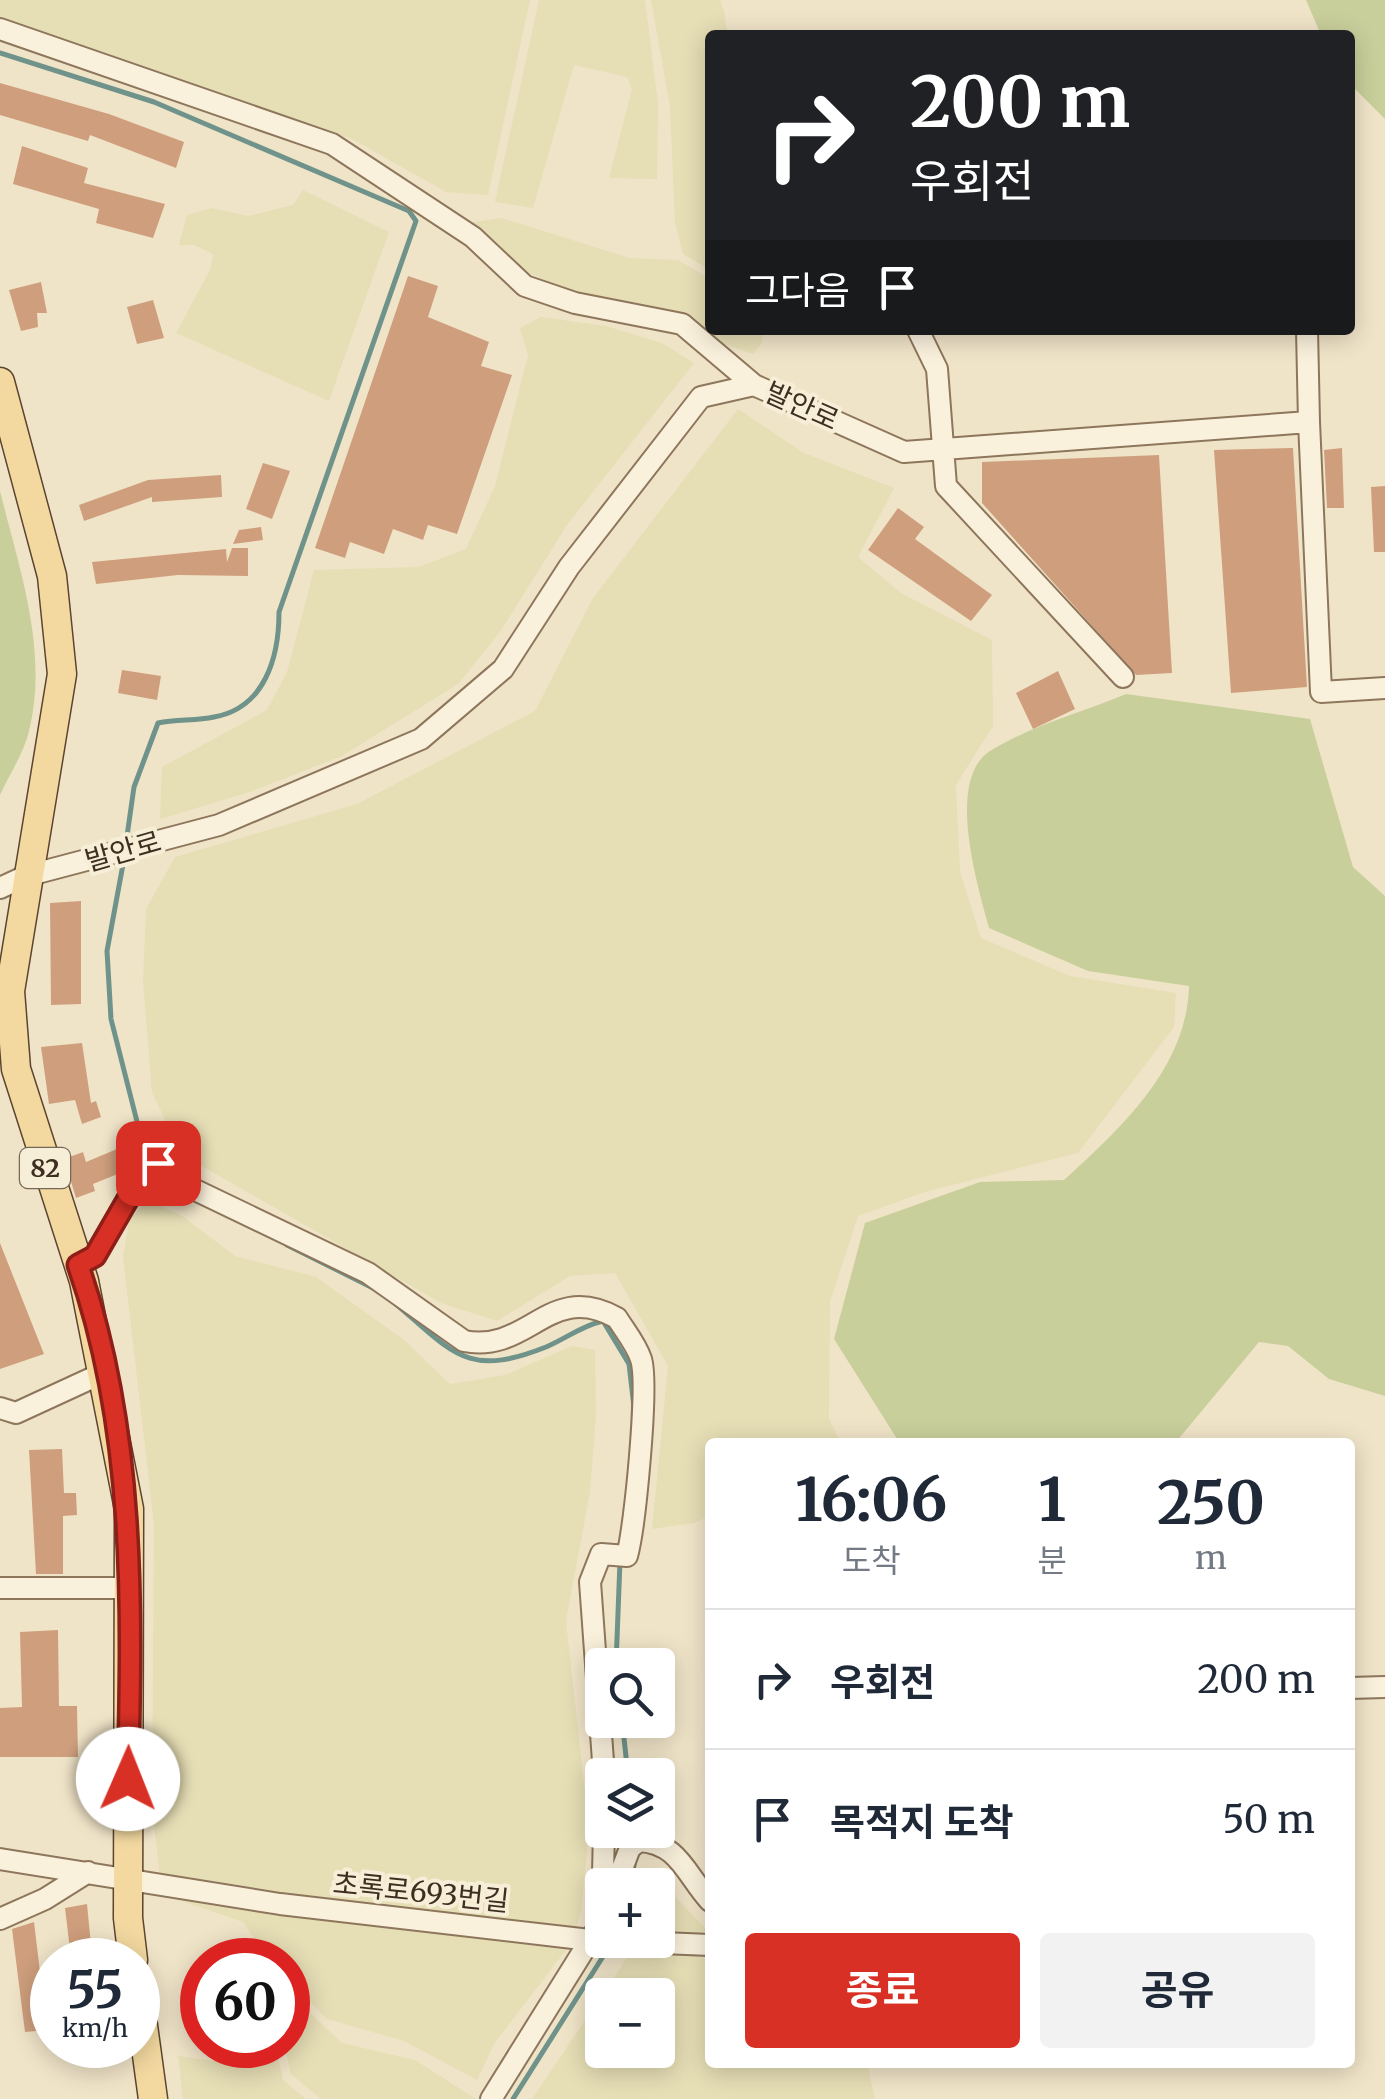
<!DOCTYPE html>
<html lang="ko">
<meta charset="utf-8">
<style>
:root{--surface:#fff;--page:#f2f2f3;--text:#1f2937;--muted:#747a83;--line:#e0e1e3;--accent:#d93025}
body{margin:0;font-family:Merriweather,"Noto Sans KR",serif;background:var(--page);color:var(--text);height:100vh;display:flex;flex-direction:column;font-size:38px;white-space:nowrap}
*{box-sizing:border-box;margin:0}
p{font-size:32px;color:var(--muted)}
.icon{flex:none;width:55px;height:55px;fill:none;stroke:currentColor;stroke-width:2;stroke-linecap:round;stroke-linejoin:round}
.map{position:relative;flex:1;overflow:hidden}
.details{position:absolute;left:705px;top:1438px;width:650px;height:630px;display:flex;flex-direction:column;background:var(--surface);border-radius:10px;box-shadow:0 5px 25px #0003}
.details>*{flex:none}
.banner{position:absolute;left:705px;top:30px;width:650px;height:305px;border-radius:10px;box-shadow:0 5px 25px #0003;background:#202124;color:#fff;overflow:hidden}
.buttons{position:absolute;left:585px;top:1648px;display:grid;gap:20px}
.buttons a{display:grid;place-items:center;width:90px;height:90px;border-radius:10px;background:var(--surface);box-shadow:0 5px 25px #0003;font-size:50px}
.speed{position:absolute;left:30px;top:1938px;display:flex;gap:20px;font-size:50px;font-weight:700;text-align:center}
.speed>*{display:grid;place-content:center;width:130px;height:130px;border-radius:50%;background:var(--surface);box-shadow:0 5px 25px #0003;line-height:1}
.speed small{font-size:25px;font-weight:400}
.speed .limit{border:15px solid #d22;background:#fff;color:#111}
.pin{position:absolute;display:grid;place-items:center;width:85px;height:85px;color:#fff;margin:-42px;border-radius:20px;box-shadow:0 5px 15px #0006}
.me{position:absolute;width:110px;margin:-55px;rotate:1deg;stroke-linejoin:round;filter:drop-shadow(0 0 8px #0008)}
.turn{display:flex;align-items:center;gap:35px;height:210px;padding:0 40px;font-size:45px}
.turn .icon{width:130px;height:130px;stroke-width:2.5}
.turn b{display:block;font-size:70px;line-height:85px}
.then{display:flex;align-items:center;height:95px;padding:0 40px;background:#0003;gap:20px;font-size:38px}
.eta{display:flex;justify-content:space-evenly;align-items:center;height:170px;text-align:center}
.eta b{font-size:60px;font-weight:700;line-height:70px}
.button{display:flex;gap:20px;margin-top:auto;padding:20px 40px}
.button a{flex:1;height:115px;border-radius:10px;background:var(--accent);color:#fff;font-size:40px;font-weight:700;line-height:115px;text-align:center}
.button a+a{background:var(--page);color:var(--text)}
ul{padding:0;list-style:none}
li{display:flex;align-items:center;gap:30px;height:140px;padding:0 40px;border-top:2px solid var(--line)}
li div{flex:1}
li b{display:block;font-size:38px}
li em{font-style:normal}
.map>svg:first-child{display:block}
.farmland{fill:#e6deb5}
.green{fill:#c9cf9b}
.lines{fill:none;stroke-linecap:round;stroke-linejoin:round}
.stream{stroke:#6f938a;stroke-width:5}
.building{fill:#cf9f7d}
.minor-casing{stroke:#8d765c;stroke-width:24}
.major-casing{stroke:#5b4430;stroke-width:31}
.minor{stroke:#faf1dc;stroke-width:20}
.major{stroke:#f3d9a0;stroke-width:28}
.route-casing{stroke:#8d1f18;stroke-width:25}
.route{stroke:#d93025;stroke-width:18}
.labels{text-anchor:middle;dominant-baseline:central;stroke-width:8;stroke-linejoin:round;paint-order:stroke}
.shield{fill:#f7eed8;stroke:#756857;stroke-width:2.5}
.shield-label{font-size:25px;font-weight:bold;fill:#3d2e20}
.street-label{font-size:28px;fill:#3d2e20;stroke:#f7eed8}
</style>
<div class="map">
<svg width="1385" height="2099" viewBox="0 0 1385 2099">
<rect width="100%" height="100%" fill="#f0e4c8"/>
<path class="farmland" d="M0,0h530l-42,195 -42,-3 -94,-53 -352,-118z
M539,0h106l13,103 -1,76 -48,-1 23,-89 -5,-12 -53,-12 -41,143 -38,-6z
M651,0h69l5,14 2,21h-17v235l-27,-16 -8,-31 -5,-116z
M303,190l86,42 -60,169 -153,-68 34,-63 3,-16 -19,-9h-15l8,-30 25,-7 36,8 45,-11z
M502,218l128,40 48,2 32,19v51h52v13l-9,11 -29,-10 -27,-23 -129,-30 -55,-26 -47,-42z
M541,317l65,9 56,17 32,20 -127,162 -67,107 -42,52 -116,72 -92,36 -90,27 2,-52 105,-57 20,-38 27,-102 105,-3 47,-18 29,-63 33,-131 -8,-27z
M738,409l66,44 90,35 -36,69 43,36 91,47 1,86 -37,59 4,87 21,66 89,38 106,17 -2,34 -96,126 -153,39 -67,24 -28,86 -1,116 11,24h-130v74l-16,7 -42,6 16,-163 -53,-93 -45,3 -73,45 -56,-18 -260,-149 -29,-62 -9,-111 3,-72 29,-52 182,-53 178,-93 58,-113z
M148,1200l34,16 53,40 81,21 87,62 47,45 55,-9 67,-29 23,4 1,65 -6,77 -24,129 23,208 -8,84 -12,33 -75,98 -17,36 -73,-39 -77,-22 -39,-39v-20h-19l-26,-38 -81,-28 -10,-87 2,-283 -31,-267 6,-37z
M659,1880l51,53v129l157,1 8,36h-343l70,-104v55h56v-55h-55l35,-55h20z
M288,1992l54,51 73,17 61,39h-155l-30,-25 -7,-29h4z
M235,2045h40l8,35 23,19h-123l-5,-43 50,7z"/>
<path class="green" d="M1306,0h79v119l-35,-35v-49h-29z
M0,491c19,77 49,160 29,240 -5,22 -20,44 -29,64z
M1126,694l184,25 43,148 32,29v500l-56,-17 -41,-33 -29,-4 -83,100h-277l-65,-103 31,-116 115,-41 84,-2c57,-52 123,-112 125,-194l-101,-15 -99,-43c-11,-41 -44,-148 1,-177 40,-25 93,-39 136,-57z"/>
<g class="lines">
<path class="stream" d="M0,53l154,49 255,109 7,10 -137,391c0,45 -14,96 -65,105 -19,4 -37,2 -56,6l-24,64 -8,56
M124,859l-17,92 4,68 36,142
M153,1171l7,11 23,11
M287,1245l88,44
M396,1304c58,50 72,74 150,43 21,-9 35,-21 57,-26l26,43 5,43
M616,1665l4,-104
M622,1720l6,55
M631,1885l4,-27
M513,2099l96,-152"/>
</g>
<path class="building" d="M0,83l109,31 75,28 -8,26 -86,-33 -2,6 -88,-26z
M22,146l66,22 -4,15 81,21 -12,34 -57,-15 3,-14 -86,-25z
M408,276l30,10 -10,31 61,25 -8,24 31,9 -55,159 -29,-9 -5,15 -30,-11 -9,25 -34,-12 -5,16 -30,-10z
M41,282l6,31h-10l1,14 -17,4 -12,-41z
M153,300l11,38 -27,6 -10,-37z
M1293,448l14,239 -76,6 -17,-243z
M1342,448l2,60h-17l-3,-58z
M1159,455l13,218 -36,2 -154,-172v-41z
M263,463l27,8 -18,48 -26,-10z
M221,475l1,22 -70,5v-5l-68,24 -5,-16 69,-25z
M1385,486v66h-11l-3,-65z
M898,508l26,19 -9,12 77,56 -21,26 -103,-71z
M261,527l2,13 -30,4 6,-14z
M232,548h16v28l-70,-1 -82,9 -4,-22 134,-13 1,13z
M122,670l39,6 -4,24 -39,-7z
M1058,671l17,38 -42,20 -17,-36z
M81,901v103l-30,1 -1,-102z
M82,1043l9,60 5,-2 5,16 -19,7 -7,-24 -26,4 -8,-57z
M117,1149l8,22 -32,13 2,7 -19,7 -12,-39 19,-7 3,10z
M0,1243l44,111 -44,15z
M62,1449l2,44h12l1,22 -14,1v58h-27l-7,-124z
M58,1630l1,76h18l1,51h-78v-49l22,-1 -2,-75z
M87,1904l5,51 -21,3 -6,-50z
M34,1922l13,108 -22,2 -13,-103z"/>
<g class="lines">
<g class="minor-casing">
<path id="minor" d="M0,29l332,115 141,93 52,49 50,17 107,21 72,61
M918,330l19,39 9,117 177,191
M1307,330l2,92
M0,888l26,-12 193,-51 202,-86 82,-70 66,-102 132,-170 53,-12 150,67 405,-30 12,270 64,-4
M78,1265l17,-10 49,-84 14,-8 31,24 179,86 96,68c65,13 85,-61 153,-23 8,13 19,26 24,41 8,25 -6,168 -14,197l-26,-2 -11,28 14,193
M0,1408l16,5 89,-41
M0,1588h132
M1350,1688l35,-1
M604,1830l-1,44 7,11
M0,1859l280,45 310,36 120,5
M616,1885l14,-37 9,-7c40,2 47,34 71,60
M0,1919l45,-20 43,-27
M491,2099l111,-178"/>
</g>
<g class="major-casing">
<path id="major" d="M0,382l52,194 10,98 -52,317 6,78 68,212 45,228 -1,409 5,42
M138,1989l15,110"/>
</g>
<use href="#minor" class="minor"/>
<use href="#major" class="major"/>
</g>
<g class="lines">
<g class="route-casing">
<path id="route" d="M128,1779c4,-173 8,-349 -50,-514l17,-9 49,-85 14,-8"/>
</g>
<use href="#route" class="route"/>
</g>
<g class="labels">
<rect class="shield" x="20" y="1148" width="50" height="40" rx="8"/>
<g class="shield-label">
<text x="45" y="1168">82</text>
</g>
<g class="street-label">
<text transform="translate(802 406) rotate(24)">발안로</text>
<text transform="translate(123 851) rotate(-16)">발안로</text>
<text transform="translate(421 1892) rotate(6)">초록로693번길</text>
</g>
</g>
</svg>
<div class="buttons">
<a><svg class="icon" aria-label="search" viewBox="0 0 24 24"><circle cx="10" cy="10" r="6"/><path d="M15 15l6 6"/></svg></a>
<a><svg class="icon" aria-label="layers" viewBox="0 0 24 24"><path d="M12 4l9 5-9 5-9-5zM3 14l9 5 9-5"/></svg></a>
<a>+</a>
<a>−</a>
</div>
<div class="speed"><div>55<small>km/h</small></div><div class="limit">60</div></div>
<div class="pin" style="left:158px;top:1163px;background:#d93025"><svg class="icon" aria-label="arrive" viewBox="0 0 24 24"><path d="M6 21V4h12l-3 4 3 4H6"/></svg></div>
<svg class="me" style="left:128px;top:1779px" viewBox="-20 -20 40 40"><circle r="19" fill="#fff"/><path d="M0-13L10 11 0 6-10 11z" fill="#d93025"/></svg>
<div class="banner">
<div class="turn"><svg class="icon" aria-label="right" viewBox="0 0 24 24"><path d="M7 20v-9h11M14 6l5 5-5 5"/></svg><div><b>200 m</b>우회전</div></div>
<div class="then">그다음<svg class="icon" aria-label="arrive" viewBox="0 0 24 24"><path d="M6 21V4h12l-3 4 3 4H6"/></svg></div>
</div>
<section class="details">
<div class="eta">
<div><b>16:06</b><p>도착</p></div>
<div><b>1</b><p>분</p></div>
<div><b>250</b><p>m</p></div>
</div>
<ul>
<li><svg class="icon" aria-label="right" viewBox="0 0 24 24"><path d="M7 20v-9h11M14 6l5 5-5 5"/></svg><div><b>우회전</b></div><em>200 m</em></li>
<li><svg class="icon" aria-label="arrive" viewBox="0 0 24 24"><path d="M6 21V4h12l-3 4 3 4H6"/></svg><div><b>목적지 도착</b></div><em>50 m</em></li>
</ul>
<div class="button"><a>종료</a><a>공유</a></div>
</section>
</div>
